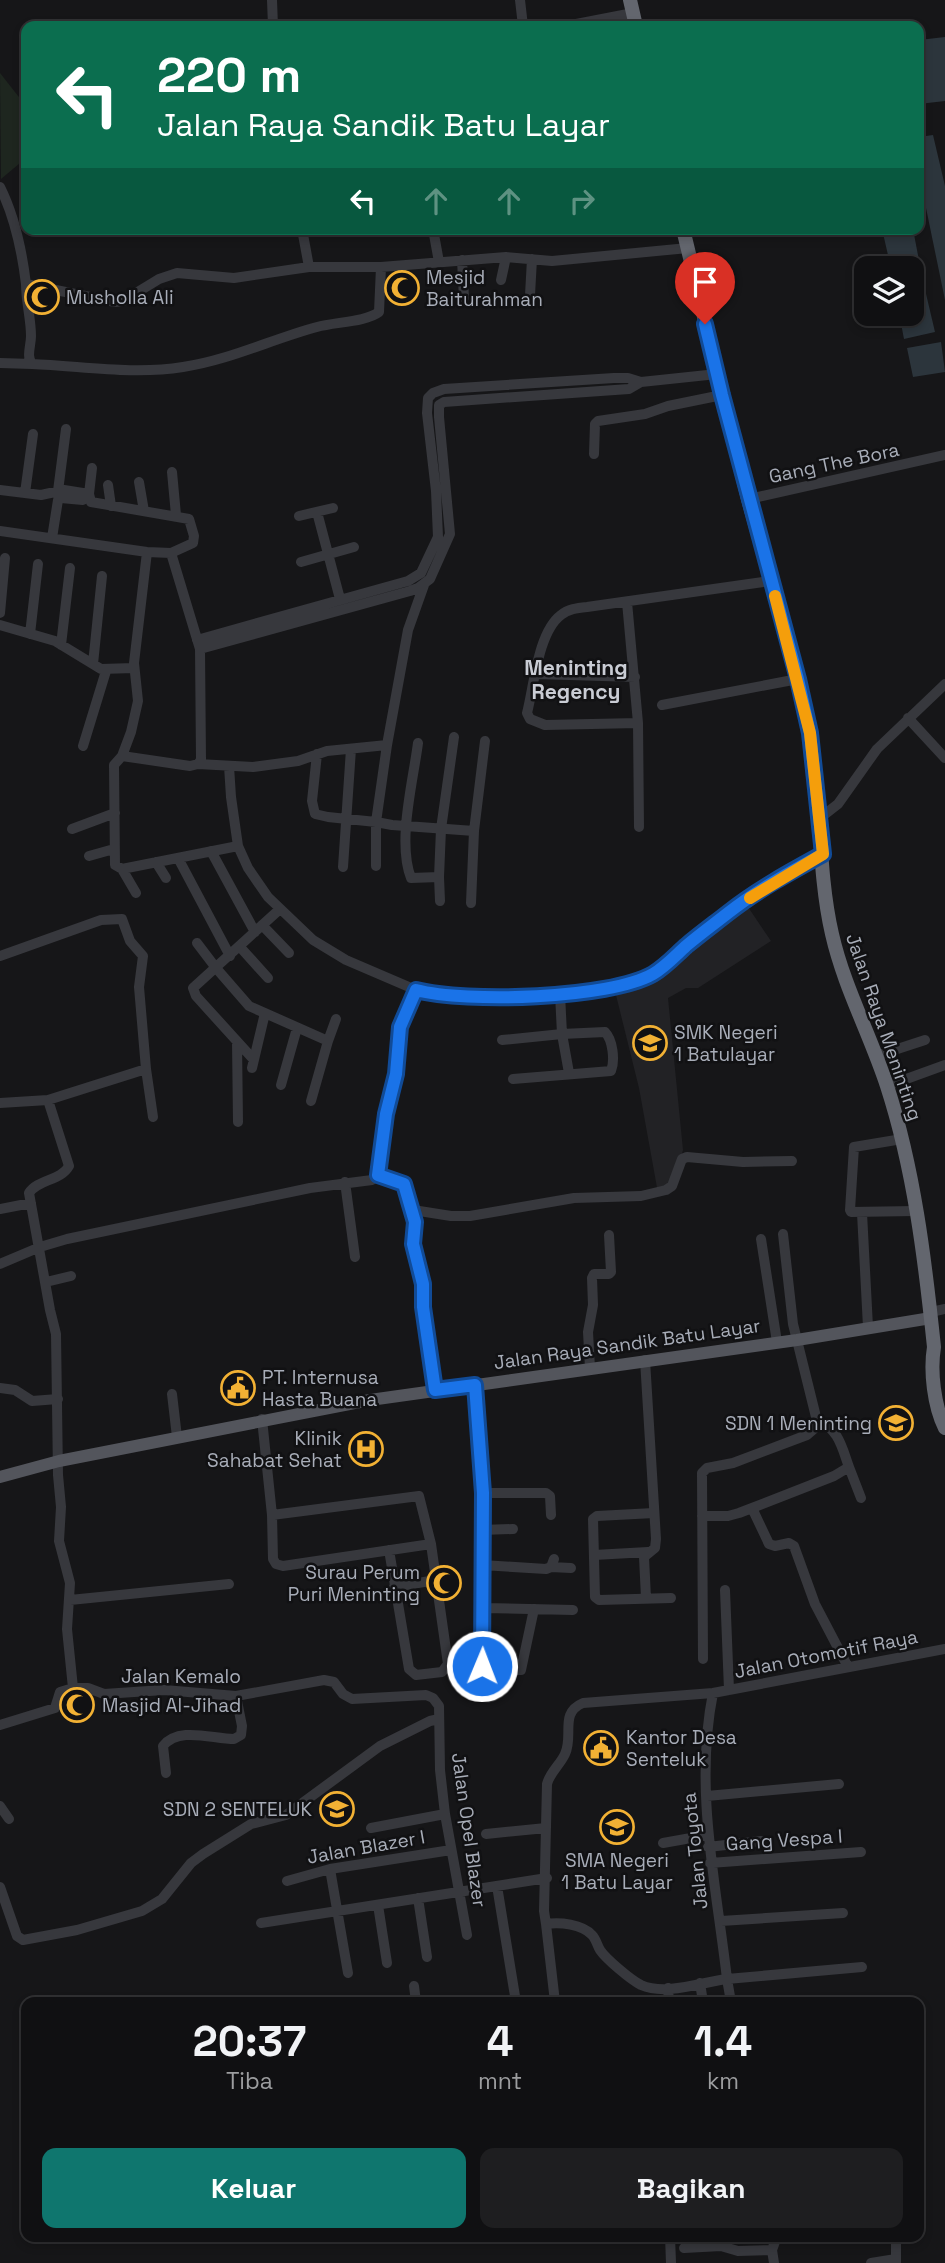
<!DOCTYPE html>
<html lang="id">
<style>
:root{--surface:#101012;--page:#1e1e20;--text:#f1f3f6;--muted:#9c9d9f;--line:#303032;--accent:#0f766e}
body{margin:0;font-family:"Space Grotesk",sans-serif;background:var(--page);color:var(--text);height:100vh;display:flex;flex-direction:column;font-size:26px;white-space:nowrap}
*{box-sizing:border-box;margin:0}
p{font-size:23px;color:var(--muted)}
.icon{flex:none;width:38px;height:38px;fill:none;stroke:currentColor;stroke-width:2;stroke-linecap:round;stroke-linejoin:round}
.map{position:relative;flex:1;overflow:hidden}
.sheet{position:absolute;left:21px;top:1997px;width:903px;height:245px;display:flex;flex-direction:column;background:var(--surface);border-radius:14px;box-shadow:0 4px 10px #0003,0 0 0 2px var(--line)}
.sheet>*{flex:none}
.banner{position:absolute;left:21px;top:21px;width:903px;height:214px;border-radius:14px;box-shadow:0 4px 10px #0003,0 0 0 2px var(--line);background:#0b6e4f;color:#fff;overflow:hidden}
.controls{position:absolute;left:854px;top:256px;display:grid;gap:14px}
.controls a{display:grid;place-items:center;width:70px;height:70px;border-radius:14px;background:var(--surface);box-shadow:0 4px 10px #0003,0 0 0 2px var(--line);font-size:35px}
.pin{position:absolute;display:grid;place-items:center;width:60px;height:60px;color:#fff;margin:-72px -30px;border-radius:50% 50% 50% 0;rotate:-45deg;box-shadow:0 0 7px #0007}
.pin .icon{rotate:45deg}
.me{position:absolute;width:77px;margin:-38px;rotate:1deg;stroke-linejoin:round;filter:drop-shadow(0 0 5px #0008)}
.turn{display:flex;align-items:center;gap:24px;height:147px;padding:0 21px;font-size:32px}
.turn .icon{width:91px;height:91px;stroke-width:2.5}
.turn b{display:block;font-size:49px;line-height:60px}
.lanes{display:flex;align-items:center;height:66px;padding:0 21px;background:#0003;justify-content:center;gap:35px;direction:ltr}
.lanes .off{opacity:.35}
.eta{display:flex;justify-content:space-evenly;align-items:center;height:119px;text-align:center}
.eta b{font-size:42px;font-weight:700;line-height:49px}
.cta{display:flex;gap:14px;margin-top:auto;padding:14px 21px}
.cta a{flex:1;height:80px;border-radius:14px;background:var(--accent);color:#fff;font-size:28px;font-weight:700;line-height:80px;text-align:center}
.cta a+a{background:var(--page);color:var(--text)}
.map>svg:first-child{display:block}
.built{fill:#222225}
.green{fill:#1e261f}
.water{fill:#2c353c}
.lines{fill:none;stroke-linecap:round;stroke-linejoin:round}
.minor{stroke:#37383d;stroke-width:10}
.major{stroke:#53555c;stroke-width:12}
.highway{stroke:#63666e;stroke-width:14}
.route-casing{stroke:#114b97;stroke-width:18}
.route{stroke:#1a73e8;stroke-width:12}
.slow{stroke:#f59e0b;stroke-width:12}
.labels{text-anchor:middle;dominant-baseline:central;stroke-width:5;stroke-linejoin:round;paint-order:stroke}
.poi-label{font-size:19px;fill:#a8adb8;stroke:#111113;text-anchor:start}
.street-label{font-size:19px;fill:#a8adb8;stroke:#111113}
.neighbourhood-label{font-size:21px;font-weight:bold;fill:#c9ccd4;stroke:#111113}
</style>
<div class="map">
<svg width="945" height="2263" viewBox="0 0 945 2263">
<rect width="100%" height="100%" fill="#161618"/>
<path class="built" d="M746,904l25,37 -73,47h-12l-18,10 15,152 -11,38 -14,5 -19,-105 -24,-97 43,-17z"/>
<path class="green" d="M0,73l26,33v52l-25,21z"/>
<path class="water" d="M945,37v64l-26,3v-64z
M933,135l12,51v114l-26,-126v-37z
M882,229h31l8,42 -9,2v-5h-21z
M923,281l12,51 -31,7 -5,-26h13v-30z
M941,342l4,30 -32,5 -6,-29z"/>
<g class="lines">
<path class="minor" d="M272,0l1,26
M520,0l3,26
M566,26l67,-13
M0,187c15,30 22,64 26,97l89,18 8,-1 36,-22 18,-6 57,5 75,-11 -7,-38
M433,229l6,33
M462,260l2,38
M309,267h72l125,-10 46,4 136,-13
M501,280l5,-23
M26,284c0,18 5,35 5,52 0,10 -5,20 1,28 51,2 101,11 151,3 47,-7 89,-28 134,-40 18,-5 49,-5 62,-15l2,-45
M530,295l2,-36
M0,363l32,1
M594,454l1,-30 3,-3 47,-7 23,-8 54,-11
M92,468l-3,26 2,8 98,17 5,17 -1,7 -22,10
M172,472l4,43
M139,482l5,29
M108,485l3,21
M0,490l41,5 23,-5 25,4
M58,491l8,-62
M25,493l8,-59
M749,499l196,-44
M317,512l23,87
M299,516l34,-8
M0,531l147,21 24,1 29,96 1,111 -3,4 -8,2 -68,-10
M52,538l6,-38 3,-2 22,2
M147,552l-13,111 4,38 -7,31 -9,24 -8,9 1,100 7,4 116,-23 10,22 20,29 45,43 33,20 70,30
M301,562l53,-15
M424,585l-16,45 -21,115 -11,77 16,3 82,6 -3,72
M627,602l11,121 1,104
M0,613l5,-55
M0,625l55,16 46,28 33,-1
M30,634l8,-70
M197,640l211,-59 13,-8 17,-36 -2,-46 -9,-78 1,-15 5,-5 11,-4 170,-11h14l13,4
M61,645l9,-77
M200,649l210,-58 8,-3 12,-9 20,-45 -11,-117v-12l5,-3 185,-13 12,-7 76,-8
M93,664l9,-88
M537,674l98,3
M662,705l136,-26
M908,718l37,40
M638,723l-93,2 -15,-6 -3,-6c7,-27 11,-81 34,-98 7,-6 16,-7 26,-8l183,-26
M418,743c-5,39 -21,99 -7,135l28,-1 2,-48 13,-92
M83,746l23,-75
M317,754l-5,47 3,13 13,3 48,5v44
M198,764l55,3 45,-6 29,-10 60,-6
M229,766l2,31 7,49
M820,818l18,-14 39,-55 68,-65
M72,829l43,-16
M474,831l11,-90
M211,851l44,81
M89,856l25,-7
M178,858l52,98
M156,862l10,16
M343,867l8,-118
M122,869l14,24
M439,877l1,24
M262,925l27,28
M197,943l19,25 33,38 79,35 8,-22
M240,947l28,31
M0,956l101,-36 21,-1 8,22 13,15 -4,31 7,82 -98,31 -48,3
M502,1040l60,-6 7,39
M237,1042l1,80
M876,1056l49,-16
M254,1060l-58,-64 -3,-8 87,-79
M252,1068l13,-55
M146,1069l7,48
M513,1079l98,-8c4,-10 2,-31 -6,-39l-43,2 -2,-40
M281,1085l16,-57
M887,1086l58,-21
M48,1100l21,66c-8,15 -31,13 -40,27l21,117 6,24 2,141 3,32 -2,34 11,42 -3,46 6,59h15l16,6 60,-4 72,6 88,-16 10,2 9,12 9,5 74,-4 7,3 6,8 1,64 5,44 22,121
M311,1101l17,-60
M902,1139l-48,8 -4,63 1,2 64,-1
M345,1182l10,75
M0,1209l31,-6
M413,1210l38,6h19l104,-18 67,-2 25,-6 6,-4 10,-27 5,-2 56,5 49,-1
M862,1213l6,114
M761,1239l16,103
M0,1264l40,-17 27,-8 243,-51 62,-8 6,-5
M46,1282l25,-6
M931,1312l14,-3
M645,1360l11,179 -1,9 -11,9 2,41
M590,1368l-2,-36 5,-27 -1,-27 2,-4h15l2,-2 -2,-37
M475,1385l8,108 -1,173 2,3 37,1 13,-61
M0,1388l15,2 17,11 26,-2
M435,1389l-12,-82v-23l-9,-33 1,-29 -11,-38 -26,-9 8,-61 10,-39 4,-48 16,-37 30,5 53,3 61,-4 75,-12 27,-14 83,-67 78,-47
M172,1394l5,43
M262,1419l10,96 1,44 3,5 7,2 148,-22
M849,1467l12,31
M483,1493h63l4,3 1,19
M752,1508l17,36 6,2 14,-3 5,3 21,58 33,63
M654,1513l-57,3 -4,3 2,78 4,3 72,-2
M272,1515l147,-19 12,48 17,120 -6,8 -26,3 -7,-6 -20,-119
M702,1516h26l11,-3 95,-37 15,-9c-7,-19 -10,-39 -32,-46
M481,1530l32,-1
M594,1555l54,-3
M482,1565l64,4 5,-2 3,-8
M551,1567l20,1
M394,1587l42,-7
M725,1590l4,100
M70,1600l159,-16
M483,1608l90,2
M703,1659l-1,-186 5,-5 26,-5 74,-28 7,-6 3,-8 -24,-97 -10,-90
M713,1693c-19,95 3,190 14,286 -25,3 -61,17 -86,6 -10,-5 -35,-26 -41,-35 -3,-5 -4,-11 -8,-15 -10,-11 -32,-13 -46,-11l-2,-13 3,-127c3,-12 13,-19 18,-30 9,-19 -6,-41 18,-51l130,-10 232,-44
M0,1725l55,-17 5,-16 13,-4
M166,1773l-3,-27c16,-20 49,-7 71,-7l7,-4 1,-9 -6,-30
M707,1796l132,-12
M0,1806l9,13
M371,1828l74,-14
M486,1834l60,-6
M663,1843l45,-8
M708,1847l53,-6
M710,1863l151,-11
M330,1869l18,104
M287,1881l43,-12 121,-19
M497,1886l18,110
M0,1887l17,49 6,4 54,-10 65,-19 20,-12 29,-36 12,-9 48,-30 35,-9 94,-69 50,-25 9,-2
M418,1898l9,59
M378,1905l9,58
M721,1921l122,-8
M261,1923l286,-45
M546,1924l9,78
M700,1983l3,19
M414,1986l2,16
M668,1988l1,14
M731,2002l-4,-23 135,-12
M670,2236l1,27
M896,2236v27
M684,2248l37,-2 17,5 34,-1
M774,2263l-2,-13 5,-14
M871,2263l25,-4"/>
<path class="major" d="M0,1477l59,-16 311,-61 427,-60 134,-22"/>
<path class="highway" d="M630,0l6,26
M683,229c22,90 42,180 65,270 21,77 47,155 62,234 12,66 7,136 22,201 12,53 38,100 55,152 27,83 38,174 47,261 -4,24 0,59 11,81"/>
</g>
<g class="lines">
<g class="route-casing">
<path id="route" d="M482,1666l1,-173 -8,-108 -40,5 -12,-83v-23l-10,-40 2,-22 -11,-38 -26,-9 8,-61 10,-40 4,-47 16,-37c50,13 193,9 237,-16 12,-7 22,-18 33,-28 13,-11 28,-22 42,-33 29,-23 62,-41 95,-59l-13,-121 -12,-54 -76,-284 -17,-71"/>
</g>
<use href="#route" class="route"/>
<path class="slow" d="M750,898l73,-44 -13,-121 -35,-137"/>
</g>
<defs>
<g id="mosque-ring" transform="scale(1.75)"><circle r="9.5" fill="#111113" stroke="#f2b134" stroke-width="1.5"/><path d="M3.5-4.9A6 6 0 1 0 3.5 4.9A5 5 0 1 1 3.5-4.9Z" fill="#f2b134"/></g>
<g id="school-ring" transform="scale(1.75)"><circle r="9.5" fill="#111113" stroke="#f2b134" stroke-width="1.5"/><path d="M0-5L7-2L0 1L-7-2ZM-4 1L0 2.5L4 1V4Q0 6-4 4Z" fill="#f2b134"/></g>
<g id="civic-ring" transform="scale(1.75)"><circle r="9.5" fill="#111113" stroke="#f2b134" stroke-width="1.5"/><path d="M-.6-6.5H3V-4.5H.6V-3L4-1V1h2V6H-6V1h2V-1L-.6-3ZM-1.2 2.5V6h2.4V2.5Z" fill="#f2b134"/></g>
<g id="hospital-ring" transform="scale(1.75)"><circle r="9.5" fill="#111113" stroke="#f2b134" stroke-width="1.5"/><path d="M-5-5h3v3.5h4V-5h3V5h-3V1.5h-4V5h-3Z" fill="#f2b134"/></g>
</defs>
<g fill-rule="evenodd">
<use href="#mosque-ring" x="402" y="288"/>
<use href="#mosque-ring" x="42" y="297"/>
<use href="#school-ring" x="650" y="1043"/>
<use href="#civic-ring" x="238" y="1388"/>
<use href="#school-ring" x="896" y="1423"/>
<use href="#hospital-ring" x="366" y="1449"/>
<use href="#mosque-ring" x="444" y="1583"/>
<use href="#mosque-ring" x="77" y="1705"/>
<use href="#civic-ring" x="601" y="1748"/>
<use href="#school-ring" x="337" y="1809"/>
<use href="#school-ring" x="617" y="1827"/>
</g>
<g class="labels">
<g class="poi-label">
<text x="426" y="277">Mesjid<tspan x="426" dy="22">Baiturahman</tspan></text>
<text x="66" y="297">Musholla Ali</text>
<text x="674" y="1032">SMK Negeri<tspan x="674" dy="22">1 Batulayar</tspan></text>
<text x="262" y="1377">PT. Internusa<tspan x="262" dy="22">Hasta Buana</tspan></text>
<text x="872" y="1423" text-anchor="end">SDN 1 Meninting</text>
<text x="342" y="1438" text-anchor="end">Klinik<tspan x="342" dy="22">Sahabat Sehat</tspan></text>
<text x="420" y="1572" text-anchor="end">Surau Perum<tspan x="420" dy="22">Puri Meninting</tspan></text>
<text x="102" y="1705">Masjid Al-Jihad</text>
<text x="626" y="1737">Kantor Desa<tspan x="626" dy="22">Senteluk</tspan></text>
<text x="312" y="1809" text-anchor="end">SDN 2 SENTELUK</text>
<text x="617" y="1860" text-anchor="middle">SMA Negeri<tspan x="617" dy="22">1 Batu Layar</tspan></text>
</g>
<g class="street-label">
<text transform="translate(834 463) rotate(-12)">Gang The Bora</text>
<text transform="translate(884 1027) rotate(71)">Jalan Raya Meninting</text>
<text transform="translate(627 1344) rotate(-8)">Jalan Raya Sandik Batu Layar</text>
<text transform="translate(826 1654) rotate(-11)">Jalan Otomotif Raya</text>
<text x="181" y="1676">Jalan Kemalo</text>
<text transform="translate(469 1830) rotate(82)">Jalan Opel Blazer</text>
<text transform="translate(784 1840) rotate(-4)">Gang Vespa I</text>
<text transform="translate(366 1847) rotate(-10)">Jalan Blazer I</text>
<text transform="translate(695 1851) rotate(-96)">Jalan Toyota</text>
</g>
<g class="neighbourhood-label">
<text x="576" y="667">Meninting<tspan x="576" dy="24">Regency</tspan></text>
</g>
</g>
</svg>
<div class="controls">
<a><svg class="icon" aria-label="layers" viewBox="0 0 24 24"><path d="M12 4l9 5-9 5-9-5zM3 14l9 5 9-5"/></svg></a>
</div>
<div class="pin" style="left:705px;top:324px;background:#d93025"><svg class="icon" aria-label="arrive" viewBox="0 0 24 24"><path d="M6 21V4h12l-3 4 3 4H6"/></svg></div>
<svg class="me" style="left:482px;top:1666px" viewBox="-20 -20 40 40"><circle r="17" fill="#1a73e8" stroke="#fff" stroke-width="3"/><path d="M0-11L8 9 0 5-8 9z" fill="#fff"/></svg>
<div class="banner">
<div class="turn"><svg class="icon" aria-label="left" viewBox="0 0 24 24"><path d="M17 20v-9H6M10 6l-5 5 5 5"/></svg><div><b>220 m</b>Jalan Raya Sandik Batu Layar</div></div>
<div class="lanes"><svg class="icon" aria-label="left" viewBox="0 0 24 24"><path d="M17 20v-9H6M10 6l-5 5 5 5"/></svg><svg class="icon off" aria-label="ahead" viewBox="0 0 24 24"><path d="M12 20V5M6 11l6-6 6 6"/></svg><svg class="icon off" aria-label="ahead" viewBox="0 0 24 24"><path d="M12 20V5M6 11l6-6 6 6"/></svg><svg class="icon off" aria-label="right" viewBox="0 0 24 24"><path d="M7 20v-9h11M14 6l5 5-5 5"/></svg></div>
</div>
<section class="sheet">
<div class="eta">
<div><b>20:37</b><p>Tiba</p></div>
<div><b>4</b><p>mnt</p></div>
<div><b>1.4</b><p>km</p></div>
</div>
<div class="cta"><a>Keluar</a><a>Bagikan</a></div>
</section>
</div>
